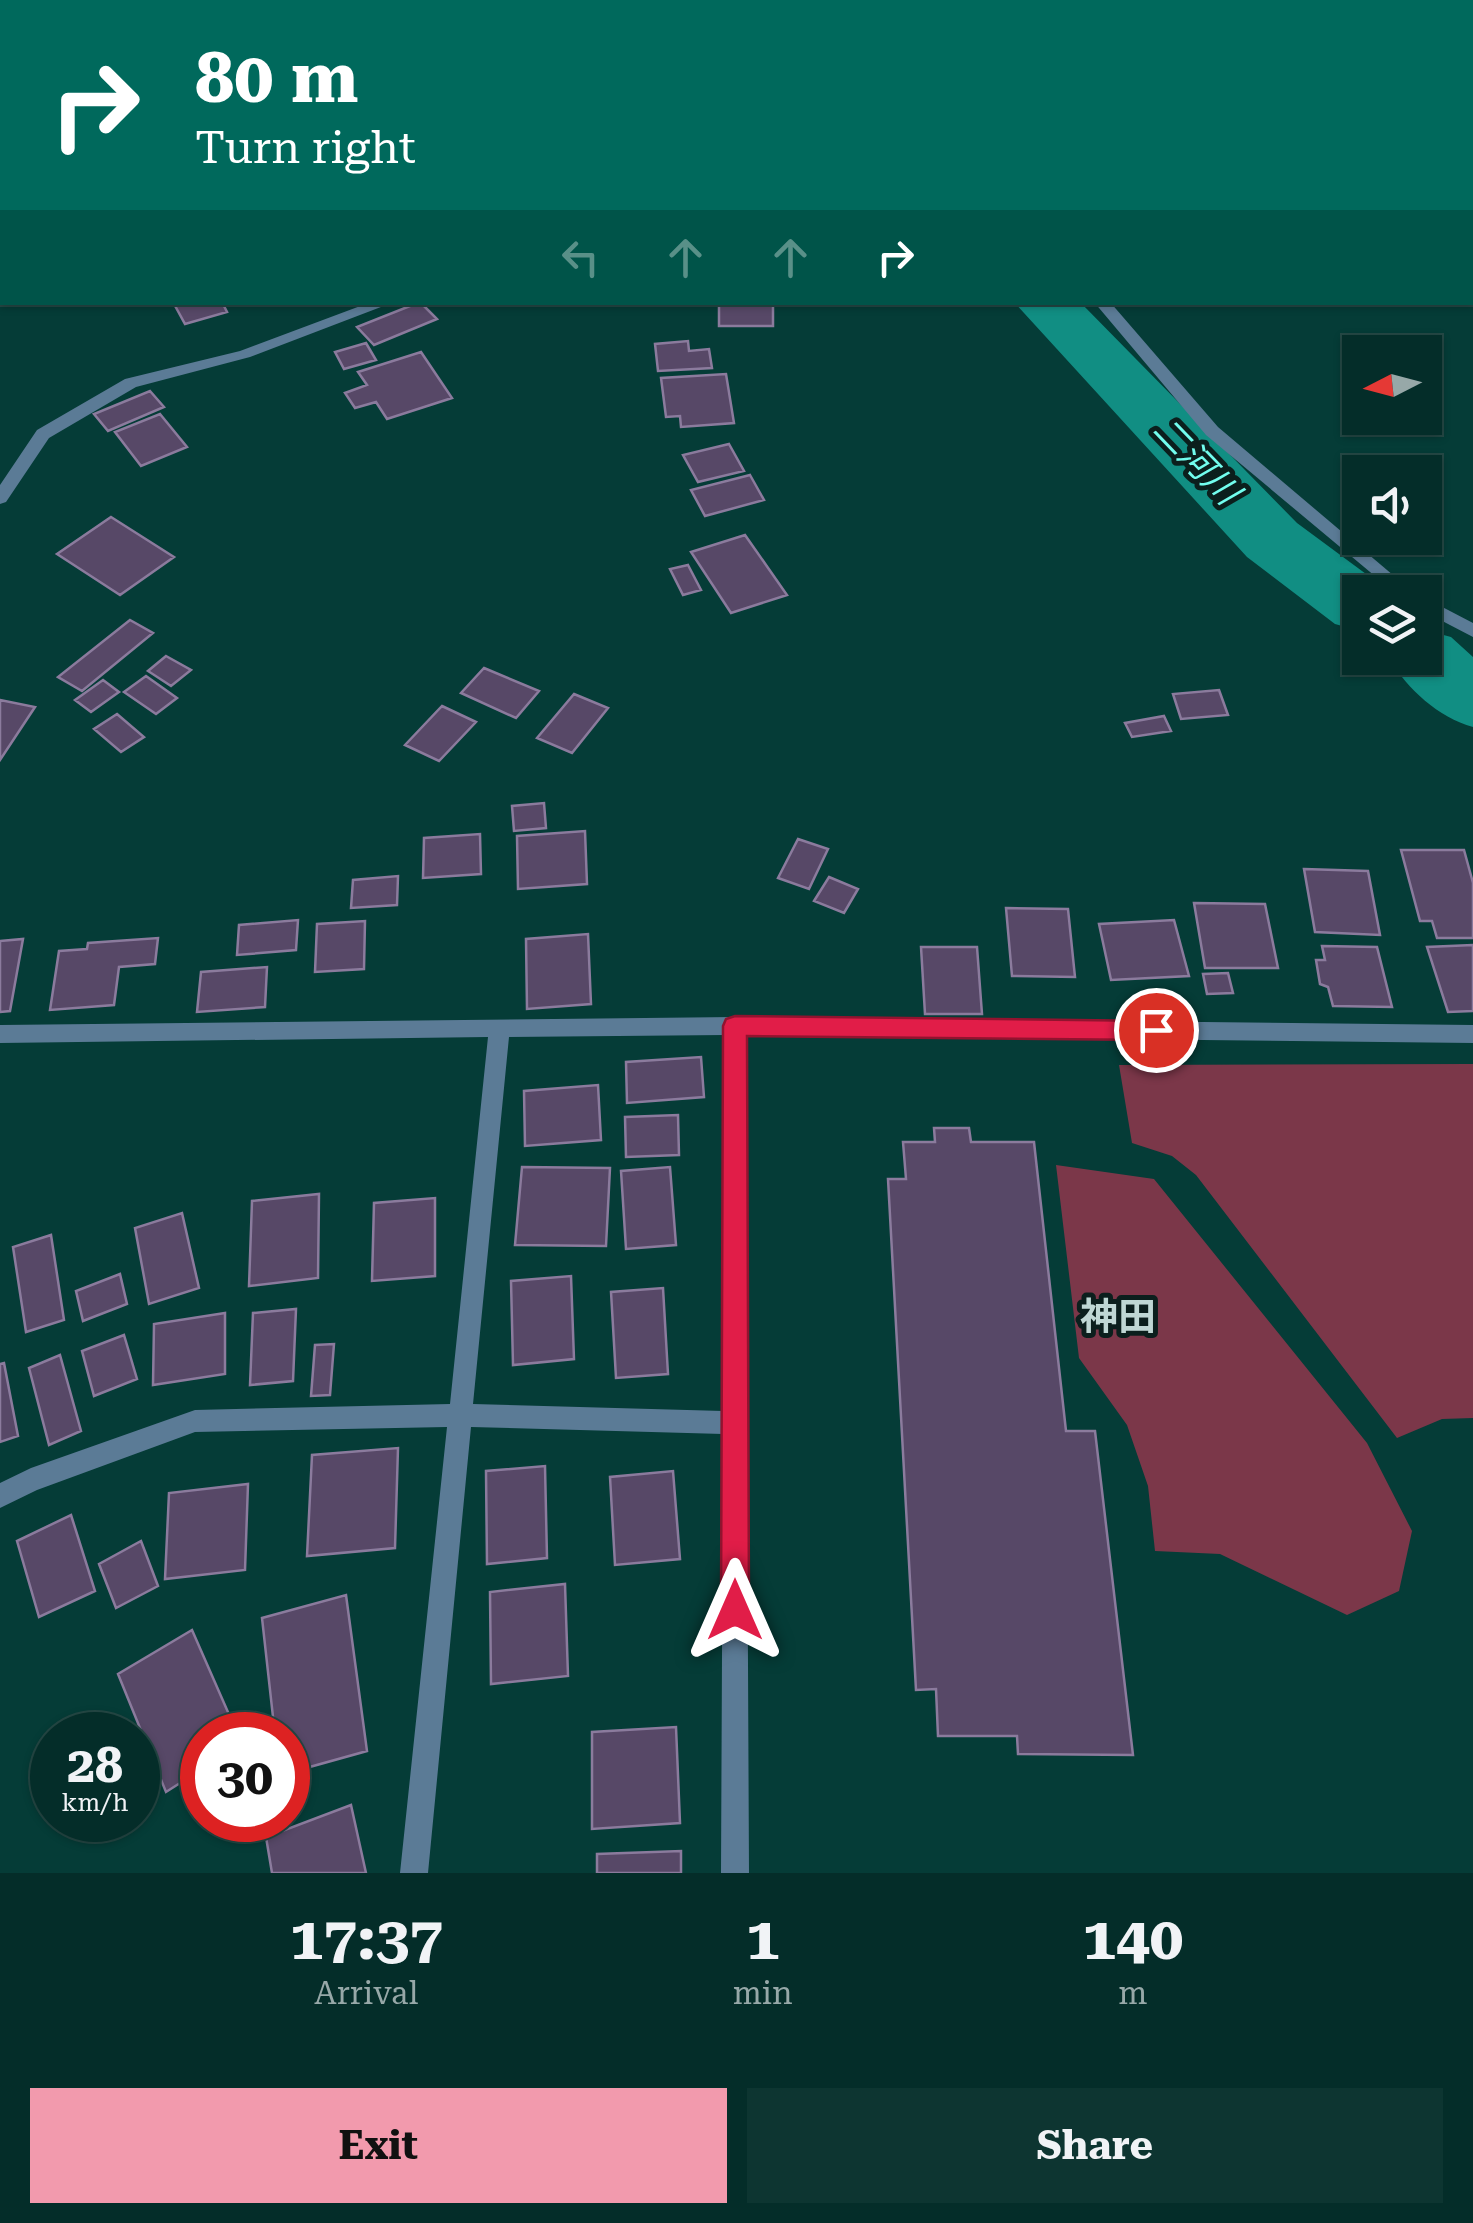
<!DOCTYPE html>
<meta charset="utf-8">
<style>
:root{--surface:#042d29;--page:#0d3531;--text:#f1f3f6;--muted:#97a8a8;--line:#254946;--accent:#f29aad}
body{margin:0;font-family:"Roboto Serif","Noto Sans JP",serif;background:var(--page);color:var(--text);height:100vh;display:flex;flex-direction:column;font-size:38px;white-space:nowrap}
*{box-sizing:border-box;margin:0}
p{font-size:32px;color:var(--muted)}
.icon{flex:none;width:55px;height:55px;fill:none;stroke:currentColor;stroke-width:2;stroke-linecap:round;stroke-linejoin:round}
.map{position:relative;height:1873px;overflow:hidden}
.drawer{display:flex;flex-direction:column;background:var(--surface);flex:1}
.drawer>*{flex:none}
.hud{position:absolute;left:0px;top:0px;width:1475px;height:305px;box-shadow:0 2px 8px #0004,0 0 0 2px var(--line);background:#00695c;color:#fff;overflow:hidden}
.needle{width:65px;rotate:264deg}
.tools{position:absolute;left:1342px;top:335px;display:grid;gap:20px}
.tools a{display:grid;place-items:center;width:100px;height:100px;border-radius:0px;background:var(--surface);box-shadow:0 2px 8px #0004,0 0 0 2px var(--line);font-size:50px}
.speed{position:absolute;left:30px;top:1712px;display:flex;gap:20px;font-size:50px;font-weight:700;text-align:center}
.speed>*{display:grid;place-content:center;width:130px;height:130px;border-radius:50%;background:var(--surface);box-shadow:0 2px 8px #0004,0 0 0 2px var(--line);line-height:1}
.speed small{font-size:25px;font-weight:400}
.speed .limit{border:15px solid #d22;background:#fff;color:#111}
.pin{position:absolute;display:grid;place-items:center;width:85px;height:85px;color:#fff;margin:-42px;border:5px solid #fff;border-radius:50%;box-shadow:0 2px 10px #0007}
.me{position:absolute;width:110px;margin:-55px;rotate:0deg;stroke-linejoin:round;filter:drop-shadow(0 0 8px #0008)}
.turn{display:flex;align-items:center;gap:35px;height:210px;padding:0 30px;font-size:45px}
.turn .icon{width:130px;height:130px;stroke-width:2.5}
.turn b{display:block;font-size:70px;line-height:85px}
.lanes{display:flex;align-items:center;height:95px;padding:0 30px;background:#0003;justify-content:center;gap:50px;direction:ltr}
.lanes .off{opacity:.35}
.eta{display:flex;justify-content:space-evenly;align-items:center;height:170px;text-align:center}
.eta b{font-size:60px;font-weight:700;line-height:70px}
.button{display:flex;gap:20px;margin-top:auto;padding:20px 30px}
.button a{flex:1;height:115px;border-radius:0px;background:var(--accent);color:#111;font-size:40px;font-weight:700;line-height:115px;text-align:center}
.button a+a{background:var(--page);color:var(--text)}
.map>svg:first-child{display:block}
.green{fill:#7b3749}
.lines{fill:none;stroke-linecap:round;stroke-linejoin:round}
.river{fill:#118e83;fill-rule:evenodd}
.building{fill:#574867;stroke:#8b7b9d;stroke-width:2.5}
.street{fill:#5b7b96;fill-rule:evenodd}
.route{fill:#e11d48;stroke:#92132f;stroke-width:2.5}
.labels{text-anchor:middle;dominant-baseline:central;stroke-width:10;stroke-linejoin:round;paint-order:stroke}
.water-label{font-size:35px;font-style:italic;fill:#72fdee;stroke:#0b1f1d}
.quarter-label{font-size:38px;font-weight:bold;fill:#bfd7d4;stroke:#0b1f1d}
</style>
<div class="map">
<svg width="1473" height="1873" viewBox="0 0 1473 1873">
<rect width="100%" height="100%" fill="#053c37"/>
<path class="green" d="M1473,1064v354l-31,1 -45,19 -201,-263 -24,-19 -40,-13 -13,-78z
M1056,1165l98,14 213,264 45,88 -13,60 -52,24 -127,-61 -65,-3 -7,-65 -21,-61 -48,-67z"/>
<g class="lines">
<path class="river" d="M705,0h54l1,2h-53z
M1014,302h66l217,221 88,65 3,4h-28v39l-25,-7 -88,-67z
M1425,630l26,7 22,20v70c-35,-10 -65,-37 -84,-69h36z"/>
</g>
<path class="building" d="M173,302h49l5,10 -42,12z
M420,302l17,17 -63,26 -17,-18z
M719,302h54v24h-54z
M688,341l1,10 20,-2 3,19 -54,3 -3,-27z
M366,343l10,17 -32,9 -9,-17z
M421,352l31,46 -65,21 -11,-17 -21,6 -10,-15 22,-8 -9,-13z
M726,374l8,49 -53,4 -1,-11 -14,1 -5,-39z
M150,391l14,16 -56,24 -14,-17z
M160,414l27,33 -46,19 -26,-34z
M729,444l15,27 -46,11 -15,-27z
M750,475l14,25 -59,16 -14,-26z
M111,517l63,40 -54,38 -63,-41z
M745,535l42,60 -56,18 -40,-61z
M688,565l13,25 -18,5 -13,-26z
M130,620l23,13 -71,58 -24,-14z
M166,656l25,14 -20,16 -23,-15z
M484,668l55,23 -23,27 -55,-25z
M146,676l31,22 -21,16 -32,-22z
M103,680l16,12 -28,20 -16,-12z
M1219,690l9,25 -47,4 -8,-25z
M574,694l34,14 -36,45 -35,-15z
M0,700l35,7 -35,53z
M442,706l34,16 -37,39 -34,-16z
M117,714l27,23 -23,15 -27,-23z
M1164,716l7,15 -39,6 -7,-14z
M544,803l2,25 -32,3 -2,-25z
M585,831l2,53 -69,5 -1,-53z
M480,834l1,40 -58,4 1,-40z
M798,839l30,10 -19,40 -31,-11z
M1401,850h63l9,33v55h-36l-5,-17h-12z
M1304,869l64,2 12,64 -65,-3z
M398,876l-1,29 -46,3 2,-28z
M829,877l29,12 -14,24 -30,-12z
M1194,903l71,1 13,64h-73z
M1006,908l62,1 7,68 -63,-1z
M298,920l-2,30 -59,5 2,-30z
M1174,920l15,56 -78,4 -12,-56z
M365,921l-1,48 -49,3 2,-48z
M588,934l3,70 -64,5 -1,-70z
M158,938l-3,26 -36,3 -5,38 -64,5 9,-59 28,-2 1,-6z
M23,939l-13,72 -10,1v-71z
M1473,945v66l-25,1 -21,-65z
M1322,946l55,1 15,60 -59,-1 -5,-19 -8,-3 -4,-24h9z
M921,947h56l5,67h-57z
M267,967l-2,40 -68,5 4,-40z
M1228,973l5,20 -26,1 -4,-20z
M701,1057l3,40 -77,6 -1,-41z
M598,1085l3,55 -76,6 -1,-55z
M678,1115l1,40 -53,2 -1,-40z
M934,1128h35l2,14h63l32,289h29l38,324 -115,-1 -1,-18h-79l-2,-47 -20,1 -28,-511h18l-3,-37h32z
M522,1167l88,1 -4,78 -91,-1z
M670,1167l6,78 -50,4 -5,-78z
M319,1194l-1,84 -69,8 3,-85z
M435,1198v78l-63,5 2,-78z
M182,1213l17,75 -50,16 -14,-76z
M51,1235l13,85 -38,12 -13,-85z
M120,1274l7,30 -44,17 -7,-30z
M571,1276l3,83 -61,6 -2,-84z
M663,1288l5,86 -52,4 -5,-86z
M296,1309l-3,72 -43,4 3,-72z
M225,1313v61l-72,11 1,-61z
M124,1335l13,44 -43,17 -12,-45z
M334,1344l-4,51 -19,1 4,-51z
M60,1355l21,76 -32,14 -20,-77z
M4,1363l14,73 -18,6v-78z
M398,1448l-3,100 -88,8 5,-101z
M545,1466l2,92 -60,6 -1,-93z
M673,1471l7,88 -65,6 -5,-88z
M248,1484l-3,86 -80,9 4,-86z
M71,1515l24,76 -56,26 -22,-76z
M141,1541l17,45 -42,22 -17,-44z
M565,1584l3,92 -77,8 -1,-92z
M346,1595l21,156 -79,22v-38h-13l-13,-117z
M192,1630l46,105h-36v34l-36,23 -48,-118z
M676,1727l4,96 -88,6v-97z
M351,1805l15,68h-94l-6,-36z
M681,1851v22h-84v-19z"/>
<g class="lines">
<path class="street" d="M770,0h14l1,2h-14z
M0,92h2v8h-2z
M371,302h23l-144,55 -114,30 -87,51 -43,64 -6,2v-19l37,-55 88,-51 115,-28z
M1094,302h16l108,125 195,165h-19l-188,-157z
M1425,598l48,25v14l-48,-25z
M735,1017l738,8v18l-728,-8 4,838h-28l2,-439 -252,-7 -43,446h-28l47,-446 -252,5 -158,58 -37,18v-25l31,-15 164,-58 255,-6 38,-367 -488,6v-18zM725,1035l-2,376 -250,-7 36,-367z"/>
</g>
<path class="route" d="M735,1016l421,5 8,3 4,6 -4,7 -8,3 -409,-4 2,574 -4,10 -10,5 -10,-5 -4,-10 2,-584 3,-7z"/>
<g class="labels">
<g class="water-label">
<text transform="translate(1196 461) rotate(46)">二河川</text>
</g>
<g class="quarter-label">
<text x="1118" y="1317">神田</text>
</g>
</g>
</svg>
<div class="tools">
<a><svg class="needle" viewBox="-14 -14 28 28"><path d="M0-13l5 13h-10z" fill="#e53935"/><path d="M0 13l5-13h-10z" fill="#97a8a8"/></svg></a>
<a><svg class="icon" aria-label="sound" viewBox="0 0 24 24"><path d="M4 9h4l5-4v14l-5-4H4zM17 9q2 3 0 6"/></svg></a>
<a><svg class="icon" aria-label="layers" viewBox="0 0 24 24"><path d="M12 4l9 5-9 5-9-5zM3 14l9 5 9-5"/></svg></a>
</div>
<div class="speed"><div>28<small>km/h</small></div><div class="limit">30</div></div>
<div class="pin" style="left:1156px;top:1030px;background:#d93025"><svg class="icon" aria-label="arrive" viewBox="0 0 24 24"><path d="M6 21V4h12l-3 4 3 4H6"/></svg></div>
<svg class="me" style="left:735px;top:1610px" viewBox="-20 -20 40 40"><path d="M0-17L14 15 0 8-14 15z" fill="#e11d48" stroke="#fff" stroke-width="4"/></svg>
<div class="hud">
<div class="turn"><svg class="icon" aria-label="right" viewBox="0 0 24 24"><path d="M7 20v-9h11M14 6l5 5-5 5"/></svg><div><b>80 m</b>Turn right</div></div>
<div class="lanes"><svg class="icon off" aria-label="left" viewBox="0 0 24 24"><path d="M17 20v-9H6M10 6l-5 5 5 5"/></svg><svg class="icon off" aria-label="ahead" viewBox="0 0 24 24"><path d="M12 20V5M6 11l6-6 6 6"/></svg><svg class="icon off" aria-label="ahead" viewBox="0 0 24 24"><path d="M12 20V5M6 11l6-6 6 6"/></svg><svg class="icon" aria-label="right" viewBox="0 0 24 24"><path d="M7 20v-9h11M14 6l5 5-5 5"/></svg></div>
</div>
</div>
<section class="drawer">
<div class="eta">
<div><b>17:37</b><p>Arrival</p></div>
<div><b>1</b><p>min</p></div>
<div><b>140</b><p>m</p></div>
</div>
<div class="button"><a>Exit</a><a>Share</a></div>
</section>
